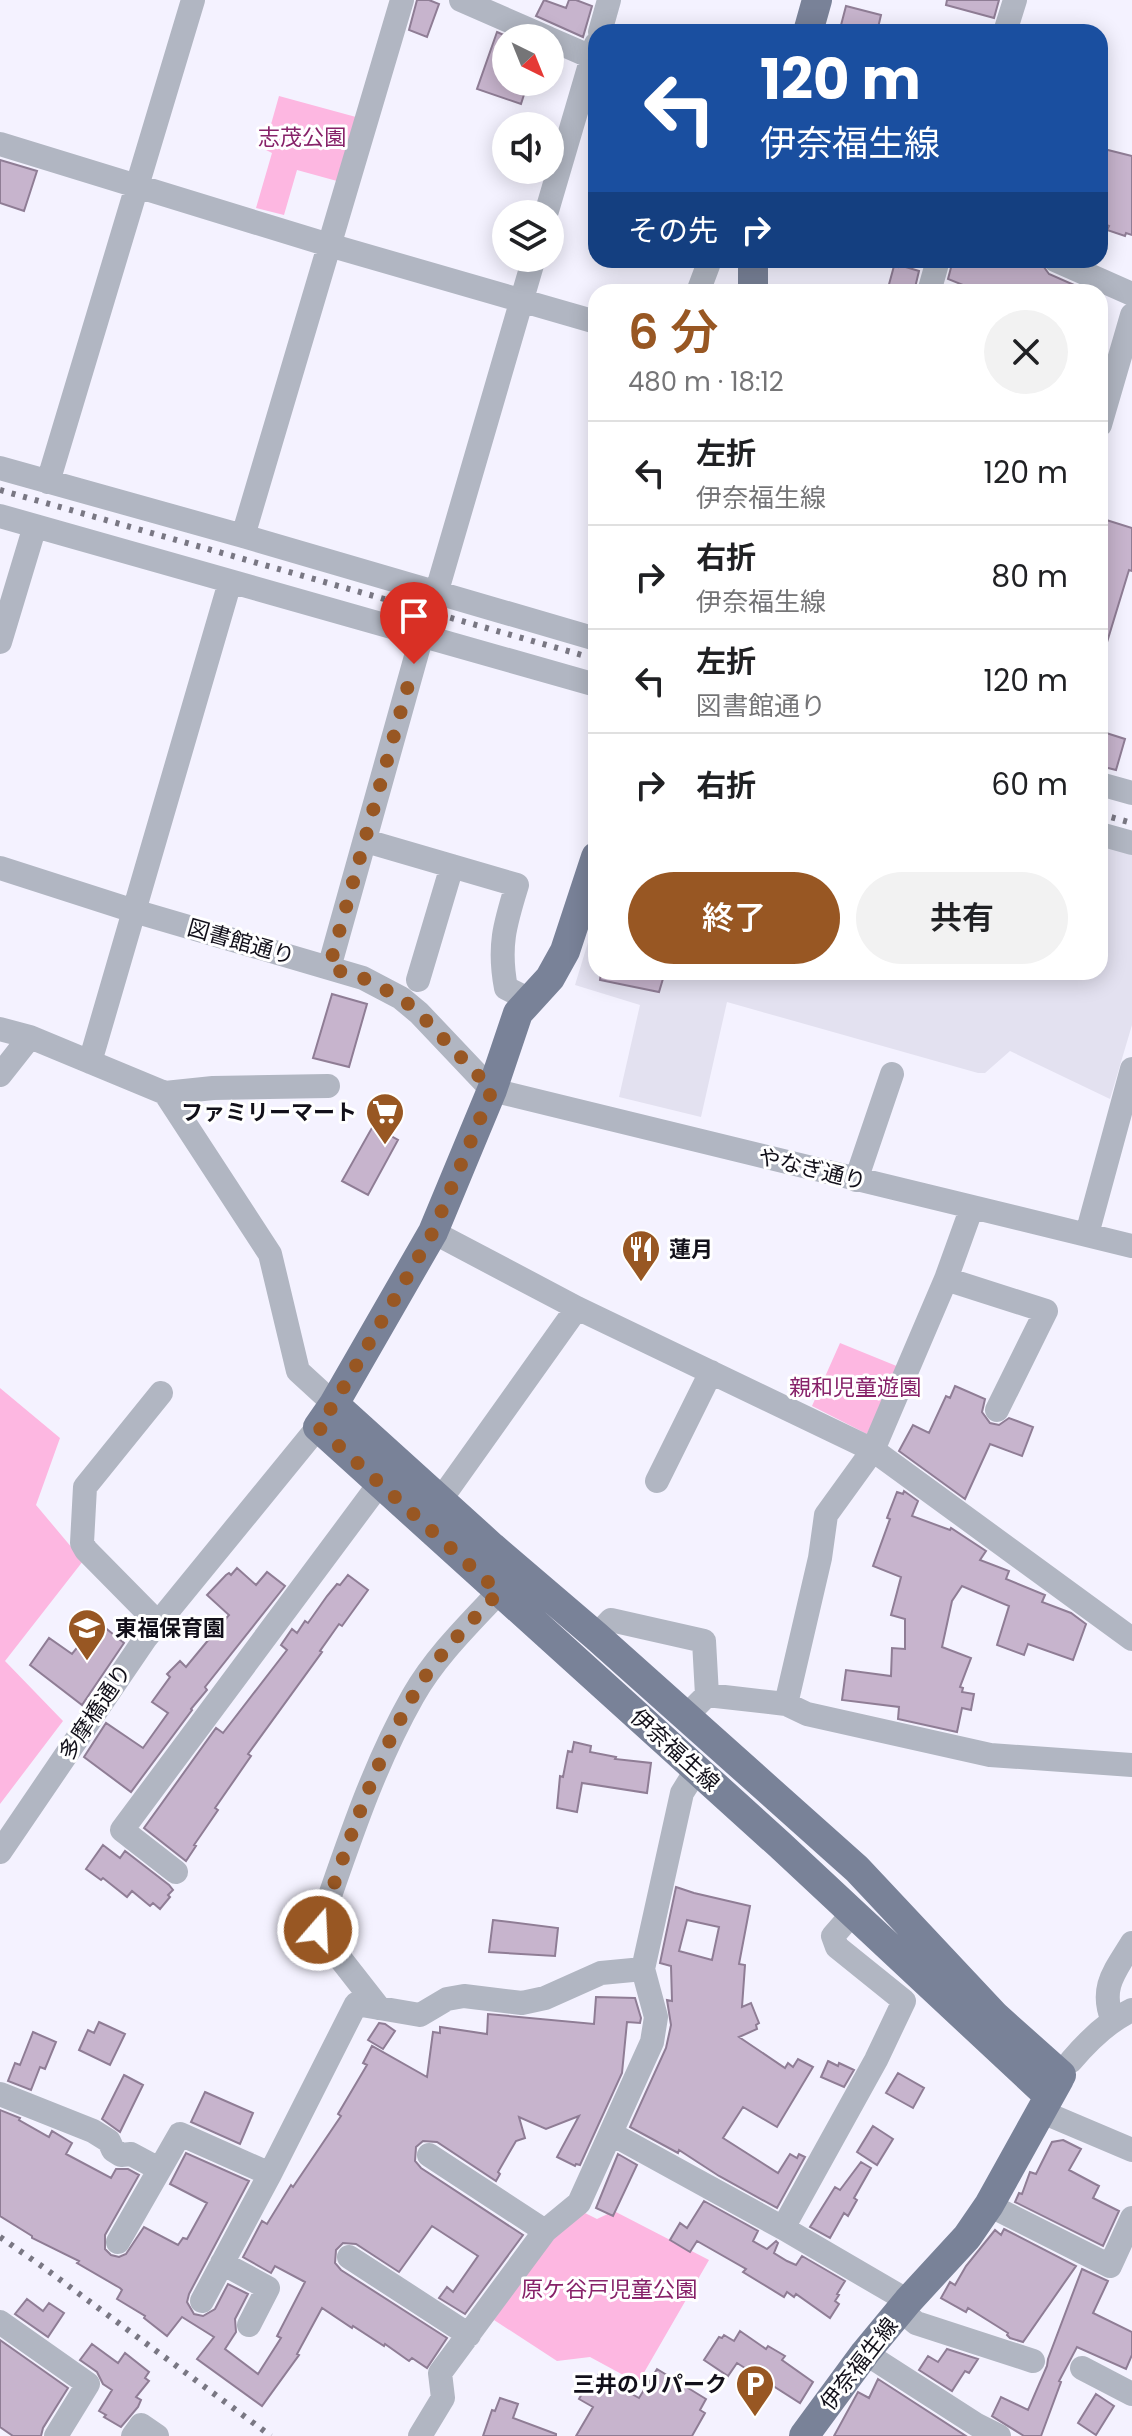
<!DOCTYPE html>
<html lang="ja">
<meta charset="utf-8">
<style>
:root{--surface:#fff;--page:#f2f2f2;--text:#202124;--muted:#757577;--line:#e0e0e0;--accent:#985723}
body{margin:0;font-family:Poppins,"Noto Sans JP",sans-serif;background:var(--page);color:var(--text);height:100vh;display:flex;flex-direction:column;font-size:30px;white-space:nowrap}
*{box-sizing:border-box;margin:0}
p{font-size:26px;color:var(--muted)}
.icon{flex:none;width:44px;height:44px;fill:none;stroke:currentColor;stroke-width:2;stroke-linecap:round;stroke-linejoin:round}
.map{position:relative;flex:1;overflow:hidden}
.side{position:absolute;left:588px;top:284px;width:520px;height:696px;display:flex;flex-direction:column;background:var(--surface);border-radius:24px;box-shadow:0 4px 20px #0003}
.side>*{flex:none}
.guide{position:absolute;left:588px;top:24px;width:520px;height:244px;border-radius:24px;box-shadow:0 4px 20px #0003;background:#1a4fa0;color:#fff;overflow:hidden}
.needle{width:52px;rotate:137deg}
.tools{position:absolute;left:492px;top:24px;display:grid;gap:16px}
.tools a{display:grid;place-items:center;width:72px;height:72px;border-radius:50%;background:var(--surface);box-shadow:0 4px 20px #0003;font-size:40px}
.pin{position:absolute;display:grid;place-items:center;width:68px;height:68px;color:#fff;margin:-82px -34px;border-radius:50% 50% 50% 0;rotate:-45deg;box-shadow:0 0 8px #0007}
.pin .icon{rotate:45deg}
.me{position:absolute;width:88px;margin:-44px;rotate:19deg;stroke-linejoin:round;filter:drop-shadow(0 0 6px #0008)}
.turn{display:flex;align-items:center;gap:28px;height:168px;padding:0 40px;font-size:36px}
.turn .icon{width:104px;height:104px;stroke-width:2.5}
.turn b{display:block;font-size:56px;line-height:68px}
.then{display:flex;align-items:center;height:76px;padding:0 40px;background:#0003;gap:16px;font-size:30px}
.round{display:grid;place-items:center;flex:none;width:84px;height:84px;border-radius:42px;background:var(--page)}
.headline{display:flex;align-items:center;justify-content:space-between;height:136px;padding:0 40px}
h1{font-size:48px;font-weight:600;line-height:60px;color:var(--accent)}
.action{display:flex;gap:16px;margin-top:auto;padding:16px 40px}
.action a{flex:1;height:92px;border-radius:48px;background:var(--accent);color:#fff;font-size:32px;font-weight:600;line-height:92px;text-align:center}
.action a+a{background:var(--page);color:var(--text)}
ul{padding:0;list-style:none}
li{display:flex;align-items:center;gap:24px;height:104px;padding:0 40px;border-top:2px solid var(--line)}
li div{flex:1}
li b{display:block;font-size:30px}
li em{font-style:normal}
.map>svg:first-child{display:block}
.built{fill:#e3e1f0}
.green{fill:#fdb7e1}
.building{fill:#c7b4cd;stroke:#8f7d95;stroke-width:2;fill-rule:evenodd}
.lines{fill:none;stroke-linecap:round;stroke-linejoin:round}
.minor{stroke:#b1b6c2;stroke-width:24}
.major{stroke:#798298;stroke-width:30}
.rail{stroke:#797783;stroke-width:6;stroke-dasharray:4 8;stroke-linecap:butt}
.route{stroke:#985723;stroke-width:14;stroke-dasharray:0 25.2}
.labels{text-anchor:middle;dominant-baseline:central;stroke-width:6;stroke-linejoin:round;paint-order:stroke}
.park-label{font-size:22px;fill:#872269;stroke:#fff}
.street-label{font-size:22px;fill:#12101a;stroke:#fff}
.poi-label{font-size:22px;font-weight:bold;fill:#12101a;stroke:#fff;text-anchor:end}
</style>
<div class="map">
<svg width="1132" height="2436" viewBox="0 0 1132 2436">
<rect width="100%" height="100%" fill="#f4f2ff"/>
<path class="built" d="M1100,842l32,9v174l-22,74 -100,-48 -25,22h-7l-251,-71 -26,115 -82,-20 21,-92 -65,-20 21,-69v56h504z"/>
<path class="green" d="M279,96l77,21 -19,64 -40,-11 -13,45 -28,-7 16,-55 -8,-4z
M840,1343l59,24 -32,67 -55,-28z
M0,1388l60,50 -24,67 47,56 -78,100 58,60 -63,83z
M581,2211l16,8 17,-8 95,49 -71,123 -48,-26 -33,4 -63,-41 65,-93z"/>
<path class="building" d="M417,0h12l10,4 -12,33 -18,-7z
M544,0l22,8 3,-8h7l16,6 -9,31 -47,-21z
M947,0h52l-5,18 -48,-13z
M846,6l35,9 -4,17h-34v-2l-3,-1z
M497,32l9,4v46h22l-7,22 -44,-15z
M1100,148l32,8v79l-6,-2 -1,3 -18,-6 2,-4 -9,-4z
M0,160l37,11 -13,40 -24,-8z
M953,260h80l8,3 8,11 41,18h-110l-32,-13z
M899,265l20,6 -5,21h-24l1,-3 -3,-1 6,-22 4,1z
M1100,518l32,10v43l-3,-1 -25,82 -4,-1z
M1100,731l25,8 -9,31 -16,-4z
M601,972h64l-6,20 -59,-12z
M332,994l35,10 -18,63 -36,-9z
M373,1126l25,14 -30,55 -26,-14z
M955,1386l30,13 -3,13 8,11 9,2 10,-7 24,9 -11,29 -32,-12 -25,55 -66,-48 14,-26 16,8 17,-37 4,2z
M904,1491l14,10 -6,15 38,14 1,-2 35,23 -6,9 29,11 -3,8 39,16 -3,7 29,11 15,11 -13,36 -45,-16 -4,11 -27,-10 12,-39 -47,-20 -10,15 -10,46 29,11 -11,29 3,1 -1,4 12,2 -3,16 -9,-2 -5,24 -59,-13 1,-12 -57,-7 4,-30 45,6 1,-28 13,1v-30l-14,-4 10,-38 -28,-11 17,-47 -3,-1 10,-26 6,2z
M237,1568l19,17 11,-13 18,14 -80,101 2,3 -16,19 1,1 -61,82 -47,-35 22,-34 37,25 25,-35 -16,-11 18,-25 -3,-3 13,-13 6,6 43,-52 -22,-20 19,-20 3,-2 2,2z
M348,1575l20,15 -26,36 -3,-2 -19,27 2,1 -74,102 3,2 -36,52 3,2 -24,35 2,1 -10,15 -42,-33 72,-100 7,5 64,-83 -6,-5 11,-16 5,4 8,-12 3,2 19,-27 10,-12 3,1z
M98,1622l26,21 -42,62 -52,-40 19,-27 23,16z
M574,1742l17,4 -1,6 26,5 -1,2 36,4 -4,30 -65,-10 -5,29 -20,-4 3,-32 3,1 5,-26 4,1z
M103,1845l17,13 5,-7 44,34 4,5 -5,5 2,2 -10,12 -7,-6 -3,3 -18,-15 -5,6 -24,-19 -2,2 -15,-11z
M676,1887l18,6 56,13 -11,58 6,1 -3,42 9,-4 8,20 -3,2 1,4 -18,8 46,31 3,-5 5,4 5,-8 15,8 -36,60 -34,-20 -20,31 55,35 12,-19 7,4 2,-4 6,3 -28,51 -58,-32 -40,-26 -1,3 -48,-26 36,-79 5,-23 -4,-25 5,1 -1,-35 -11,-3zM687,1920l32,7 -7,33 -33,-9z
M493,1920l65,8 -3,28 -66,-4z
M596,1997l39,1 6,20 -1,5 -13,-1 -5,51 -42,92 -4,-1 -1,2 -18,-9 22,-41 -33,13 -27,-12 6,21 -9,3 -18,31 2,2 -4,7 -59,-39 -14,-1 -7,6 -1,14 6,7 102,67 -58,79 -26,-16 8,-11 6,5 25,-36 -46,-30 -33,46 -43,-28 -13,-1 -7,7 -1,13 6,7 106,68 -20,30 -15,-10 -3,3 -24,-17 -1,2 -31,-20 -1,2 -30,-20 -25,46 2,1 -37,51 -65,-47 17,-22 -32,-20 -15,19 -23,-18 1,-2 -28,-17 5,-9 -2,-2 -43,-25 2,-2 -47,-23v-2l-32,-20v-106l20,8 -1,2 30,17 3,-6 20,12 -6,11 45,24 5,-9h12l11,6 -34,60v14l6,6 8,2 7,-3 18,-27 34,18 5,-7 4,1 20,-36 -37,-19 16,-31 63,28 -60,113 -2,8 7,12 9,2 12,-7 13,-25 20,10 -13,25 1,13 -11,17 33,25 23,-36 -4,-2 28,-54 -30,-16 -4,7 -28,-16 19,-36 5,3 24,-39 2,2 48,-71 -3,-2 29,-49 -4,-2 9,-17 55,31 6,-45 7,1v-6l47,7 1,-20 106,10z
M99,2022l26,12 -15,31 -31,-15 9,-20 6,3z
M379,2023l6,1 10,7 -12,18 -15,-9z
M33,2032l23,10 -11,27 -5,-2 -9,23 -23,-9 7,-18 5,2z
M828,2061l10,5 1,-3 15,7 -10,17 -23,-10z
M898,2073l26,15 -11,20 -27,-15z
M124,2075l19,10 -23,47 -18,-13z
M205,2092l48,21 -13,31 -49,-22z
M873,2126l20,13 -16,26 -20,-13z
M1063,2140l18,9 -12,21 30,16 -6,12 26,13 -16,35 -88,-44 4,-9 3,1 8,-22 6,2 16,-32z
M618,2154l19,11 -24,51 -17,-8z
M861,2162l10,6 -17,30 3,2 -9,16 -4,-3 -14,25 -20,-11 25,-40 5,3z
M704,2201l54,30 -5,10 14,8 9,-8 2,2 -4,10 13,8 9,4 6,-9 43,25 -8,13 2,1 -4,6 4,3 -9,14 -34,-24 -2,3 -7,-5 -3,5 -41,-25 3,-3 -49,-28 -7,11 -20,-12 10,-17 7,5z
M1004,2229l72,37 -53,76 -13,-4 -3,-3 1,-2 -40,-25 -2,4 -25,-14 9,-16 5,3 11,-19 29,-36 6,5z
M1082,2269l26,12 -15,32 39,19v23l-6,14 -49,-22 -18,34 2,1 -20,54h-17l-32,-20 9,-19 27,13 19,-44 1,-7z
M27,2299l16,12 6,-8 15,10 -16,24 -33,-23z
M740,2331l26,18 2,-3 17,10 -3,4 31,22 -13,21 -63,-40 -9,13 -24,-16 15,-23 3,1 2,-3 10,6z
M0,2340l68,48 -25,40 -2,8h-28l-13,-9z
M92,2344l26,19 7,-10 24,19 -4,6 4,3 -13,16 5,3 -3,7 -17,20 -17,-10 2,-2 -7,-4 13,-21 -9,-6 -6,-12 -17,-12z
M947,2349l31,10 -9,14 -4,-2 -13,20 -33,-21 9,-14 10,6z
M657,2369l49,30 -6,11 5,3 -13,23h-116l17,-29 -14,-8 11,-19 4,2 4,-7 41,23z
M878,2379l88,57h-132l24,-44 11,6z
M1096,2394l18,12 -18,29 -18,-12z
M500,2398l18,6 -5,14 43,16v2h-73l9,-26 3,1z"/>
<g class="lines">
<path class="minor" d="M461,0l87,38
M600,32l9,-32
M1005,32l10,-32
M550,39l46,20
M0,144l329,101 267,77
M546,214l50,-170
M1055,260l77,34
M698,292l12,-32
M929,292l9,-32
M1100,425l32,-110
M0,468l243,68 353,103
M48,482l145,-482
M0,516l596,169
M243,536l159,-536
M436,594l98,-336
M0,642l35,-116
M1100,784l32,9
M1100,834l32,9
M366,841l151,44c-12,39 -19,61 -11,103l24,12
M0,868l134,43 229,67 38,20 18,15 73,77 640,156
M329,968l93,-333
M418,980l34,-114
M0,1029l30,8 135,56 48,-5 115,-2
M90,1062l140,-480
M0,1075l30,-38
M165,1093l105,161 28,117 36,33
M856,1180l36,-106
M433,1232l144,76 296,142 259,189
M1087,1234l45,-165
M946,1279l100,32 -49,99
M657,1481l54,-109
M441,1499l136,-191
M158,1623l-72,-73 -4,-7 3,-56 76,-94
M596,1636l15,-16 93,21 3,54 -11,11
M707,1695l79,9 21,10 183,41 142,10
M786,1704l34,-146 6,-43 47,-65 73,-171 26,-72
M0,1852l145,-213 173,-212
M176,1872l-54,-42 258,-347
M379,2008l-61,-78c28,-79 53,-160 95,-234 22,-39 56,-72 86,-104
M1113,2021c-14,-33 2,-50 19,-78
M1071,2061c17,-20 37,-40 61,-51
M0,2094l93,37 16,10 4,9 8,5 10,-1 28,15
M1040,2111l92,39
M612,2134l171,94 125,73
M429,2155l116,76
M989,2205l121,61 22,-48
M783,2228l93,-168 28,-59 -67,-54 -4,-11 20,-23
M118,2242l62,-108 90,40
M349,2257l120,78
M222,2263l46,25 -19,37
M202,2301l68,-127 86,-170 64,11 27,-16 17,-3 58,7 23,-5 56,-25 42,-4
M901,2310l15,13 117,38
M0,2322l88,62 -32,52
M865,2353l112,72 22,11
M1082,2368l50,26
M133,2436l8,-11 16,11
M420,2436l23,-38 -3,-25 105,-142 34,-28 73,-161 4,-25 -13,-48 39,-176 15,-24"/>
<path class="major" d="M808,32l9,-32
M753,260v32
M596,857l-31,94 -15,27 -32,35 -26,77 -59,142 -99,172 -16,23 461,417 270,252
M334,1404l158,143 104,89 261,233 138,147 66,59
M804,2436l61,-83 43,-52 59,-64 22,-32 70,-126"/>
<path class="rail" d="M0,490l596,169
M1100,814l32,9
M0,2237l43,30 228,169"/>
</g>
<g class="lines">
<path class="route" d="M318,1930c28,-79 53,-161 95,-234 22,-39 56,-72 86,-104l-181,-165 16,-23 99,-172 59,-142 -73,-77 -18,-15 -38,-20 -34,-10 85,-304"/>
</g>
<defs>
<g id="supermarket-pin" transform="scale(2)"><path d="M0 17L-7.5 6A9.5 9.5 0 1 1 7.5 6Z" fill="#985723" stroke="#fff"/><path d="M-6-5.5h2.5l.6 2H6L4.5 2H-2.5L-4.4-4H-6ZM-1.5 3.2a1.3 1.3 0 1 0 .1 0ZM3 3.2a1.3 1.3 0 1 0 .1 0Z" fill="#fff"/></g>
<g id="restaurant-pin" transform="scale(2)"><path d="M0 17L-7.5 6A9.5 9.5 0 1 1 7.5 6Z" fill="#985723" stroke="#fff"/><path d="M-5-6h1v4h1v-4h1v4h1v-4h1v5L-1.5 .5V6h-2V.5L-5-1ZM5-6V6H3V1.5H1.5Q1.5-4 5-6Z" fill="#fff"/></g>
<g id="school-pin" transform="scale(2)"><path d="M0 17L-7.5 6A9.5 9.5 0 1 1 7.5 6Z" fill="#985723" stroke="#fff"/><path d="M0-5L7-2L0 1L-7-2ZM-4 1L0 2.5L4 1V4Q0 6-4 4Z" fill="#fff"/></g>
<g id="parking-pin" transform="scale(2)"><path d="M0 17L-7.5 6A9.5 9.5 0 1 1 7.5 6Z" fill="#985723" stroke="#fff"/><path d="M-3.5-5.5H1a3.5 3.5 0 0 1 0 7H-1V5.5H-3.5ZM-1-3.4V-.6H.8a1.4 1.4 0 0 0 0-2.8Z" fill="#fff"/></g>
</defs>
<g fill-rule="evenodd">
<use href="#supermarket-pin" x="385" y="1112"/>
<use href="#restaurant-pin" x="641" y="1249"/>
<use href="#school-pin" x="87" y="1628"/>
<use href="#parking-pin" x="755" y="2384"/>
</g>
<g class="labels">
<g class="park-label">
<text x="302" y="137">志茂公園</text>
<text x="855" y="1387">親和児童遊園</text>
<text x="609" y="2289">原ケ谷戸児童公園</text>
</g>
<g class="street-label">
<text transform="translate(241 942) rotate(16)">図書館通り</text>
<text transform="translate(812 1169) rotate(14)">やなぎ通り</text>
<text transform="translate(95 1712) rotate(-56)">多摩橋通り</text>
<text transform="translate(675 1750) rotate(42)">伊奈福生線</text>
<text transform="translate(859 2364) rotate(-52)">伊奈福生線</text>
</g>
<g class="poi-label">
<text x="357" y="1112">ファミリーマート</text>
<text x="669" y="1249" text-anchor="start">蓮月</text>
<text x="115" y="1628" text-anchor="start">東福保育園</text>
<text x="727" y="2384">三井のリパーク</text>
</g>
</g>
</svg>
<div class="tools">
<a><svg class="needle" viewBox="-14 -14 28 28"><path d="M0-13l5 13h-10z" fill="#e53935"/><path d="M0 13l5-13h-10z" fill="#757577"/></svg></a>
<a><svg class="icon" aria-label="sound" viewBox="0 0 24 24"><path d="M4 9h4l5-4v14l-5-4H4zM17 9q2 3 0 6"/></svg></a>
<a><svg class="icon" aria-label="layers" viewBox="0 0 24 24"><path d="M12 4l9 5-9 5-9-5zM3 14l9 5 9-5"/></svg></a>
</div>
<div class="pin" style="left:414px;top:664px;background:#d93025"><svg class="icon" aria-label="arrive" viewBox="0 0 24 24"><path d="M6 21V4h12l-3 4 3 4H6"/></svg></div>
<svg class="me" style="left:318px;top:1930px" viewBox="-20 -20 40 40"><circle r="17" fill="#985723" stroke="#fff" stroke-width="3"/><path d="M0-11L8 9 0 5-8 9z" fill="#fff"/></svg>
<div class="guide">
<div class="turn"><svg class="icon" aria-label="left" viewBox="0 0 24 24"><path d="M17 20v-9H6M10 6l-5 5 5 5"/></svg><div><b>120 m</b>伊奈福生線</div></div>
<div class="then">その先<svg class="icon" aria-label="right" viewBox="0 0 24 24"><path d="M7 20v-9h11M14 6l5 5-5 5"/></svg></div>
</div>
<section class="side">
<div class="headline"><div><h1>6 分</h1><p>480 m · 18:12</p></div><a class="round"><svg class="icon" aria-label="close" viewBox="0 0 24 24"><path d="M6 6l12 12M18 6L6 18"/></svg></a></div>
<ul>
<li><svg class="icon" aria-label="left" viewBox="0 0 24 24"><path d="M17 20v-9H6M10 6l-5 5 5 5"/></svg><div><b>左折</b><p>伊奈福生線</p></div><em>120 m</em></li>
<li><svg class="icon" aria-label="right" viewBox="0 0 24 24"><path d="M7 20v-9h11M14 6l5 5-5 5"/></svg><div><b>右折</b><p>伊奈福生線</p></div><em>80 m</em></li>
<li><svg class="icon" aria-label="left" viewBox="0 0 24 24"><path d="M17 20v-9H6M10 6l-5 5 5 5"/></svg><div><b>左折</b><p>図書館通り</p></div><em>120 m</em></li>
<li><svg class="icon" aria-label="right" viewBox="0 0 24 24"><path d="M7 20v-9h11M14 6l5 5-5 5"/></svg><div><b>右折</b></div><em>60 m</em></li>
</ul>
<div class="action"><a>終了</a><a>共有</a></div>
</section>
</div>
